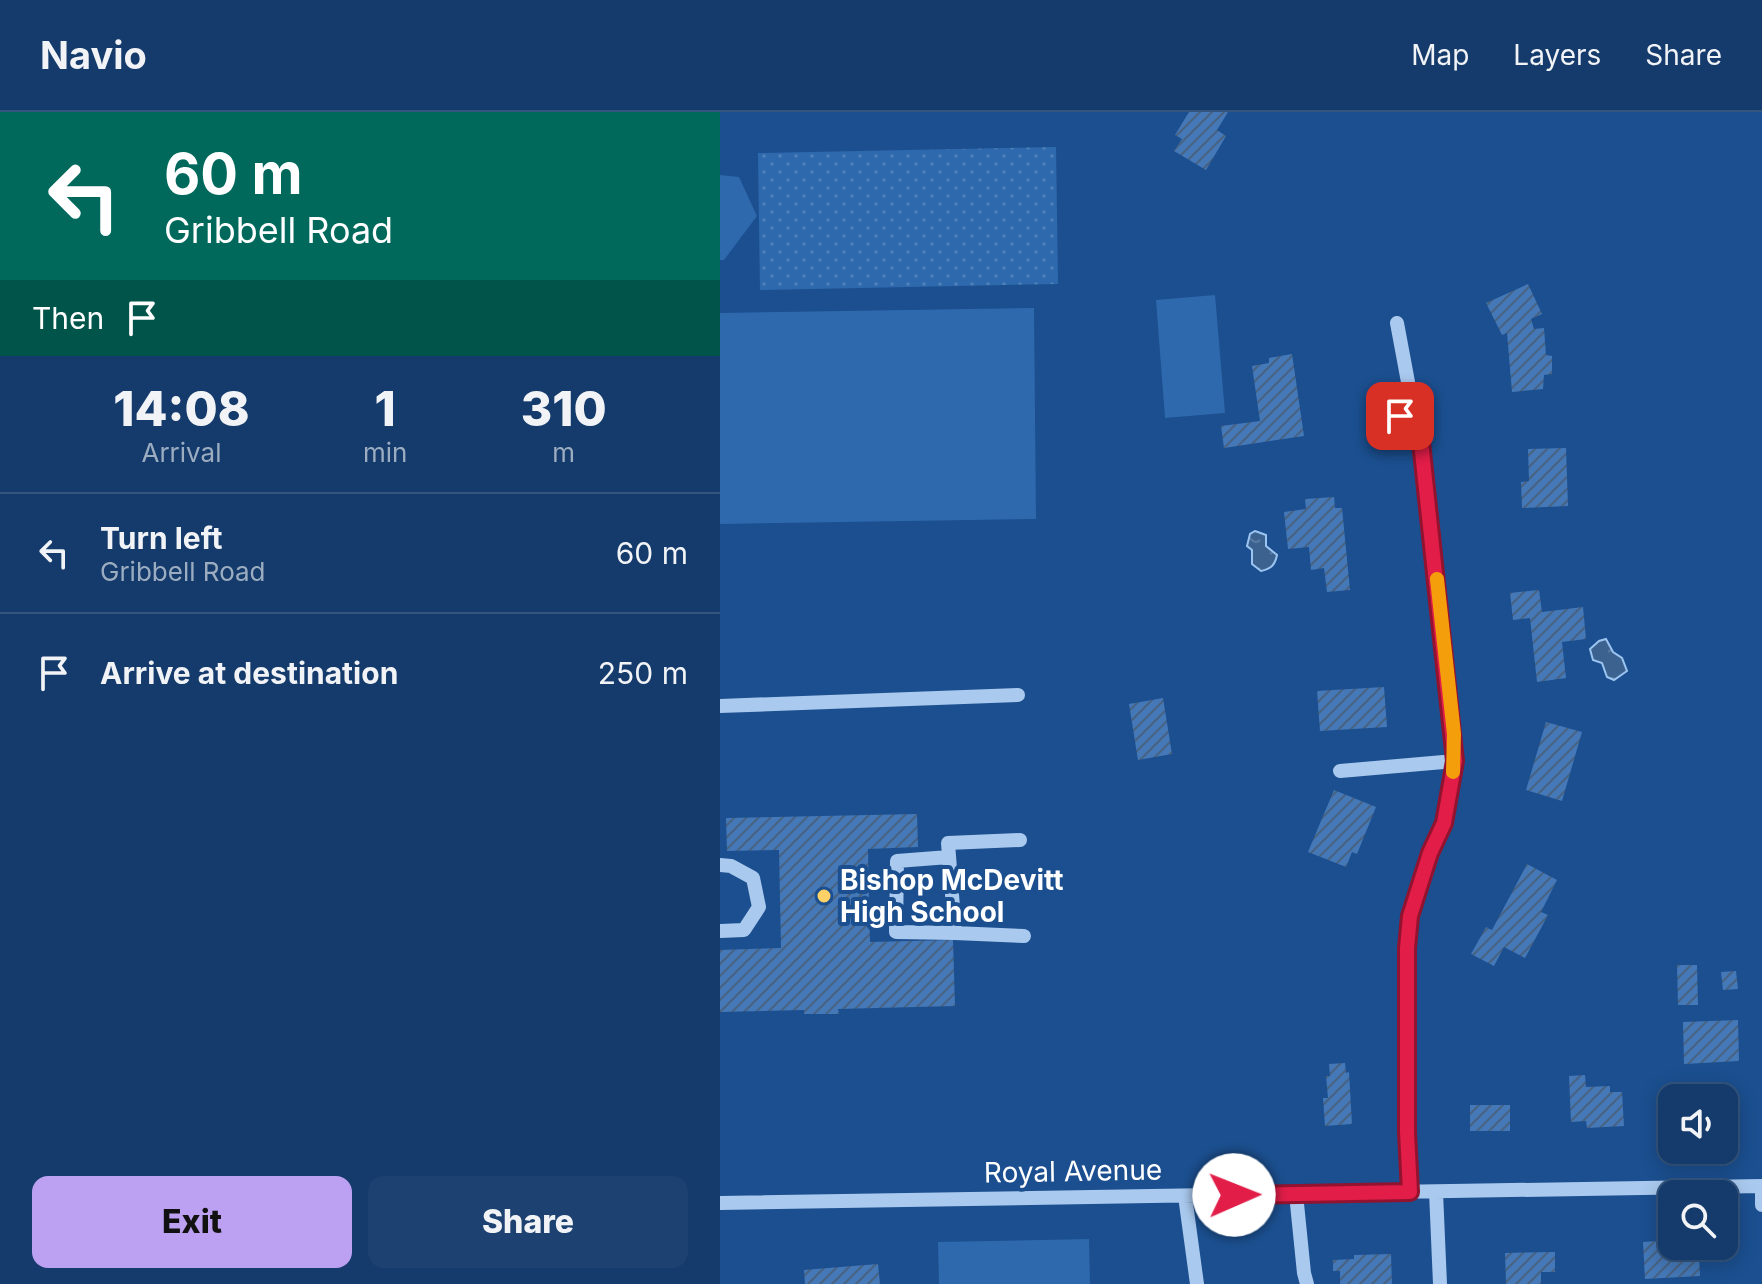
<!DOCTYPE html>
<style>
:root{--surface:#143b6b;--page:#1d4271;--text:#f1f3f6;--muted:#9dadc1;--line:#33557e;--accent:#bca0f2}
body{margin:0;font-family:Inter,sans-serif;background:var(--page);color:var(--text);height:100vh;display:flex;flex-direction:column;font-size:30px;white-space:nowrap}
*{box-sizing:border-box;margin:0}
p{font-size:26px;color:var(--muted)}
.icon{flex:none;width:44px;height:44px;fill:none;stroke:currentColor;stroke-width:2;stroke-linecap:round;stroke-linejoin:round}
.map{position:relative;flex:1;overflow:hidden}
.details{display:flex;flex-direction:column;background:var(--surface);width:720px}
.details>*{flex:none}
.guide{background:#00695c;color:#fff;overflow:hidden}
.buttons{position:absolute;left:938px;top:972px;display:grid;gap:16px}
.buttons a{display:grid;place-items:center;width:80px;height:80px;border-radius:16px;background:var(--surface);box-shadow:0 4px 20px #0003,0 0 0 2px var(--line);font-size:40px}
.pin{position:absolute;display:grid;place-items:center;width:68px;height:68px;color:#fff;margin:-34px;border-radius:16px;box-shadow:0 4px 12px #0006}
.me{position:absolute;width:88px;margin:-44px;rotate:89deg;stroke-linejoin:round;filter:drop-shadow(0 0 6px #0008)}
.turn{display:flex;align-items:center;gap:28px;height:168px;padding:0 32px;font-size:36px}
.turn .icon{width:104px;height:104px;stroke-width:2.5}
.turn b{display:block;font-size:56px;line-height:68px}
.then{display:flex;align-items:center;height:76px;padding:0 32px;background:#0003;gap:16px;font-size:30px}
.eta{display:flex;justify-content:space-evenly;align-items:center;height:136px;text-align:center}
.eta b{font-size:48px;font-weight:800;line-height:56px}
.button{display:flex;gap:16px;margin-top:auto;padding:16px 32px}
.button a{flex:1;height:92px;border-radius:16px;background:var(--accent);color:#111;font-size:32px;font-weight:800;line-height:92px;text-align:center}
.button a+a{background:var(--page);color:var(--text)}
ul{padding:0;list-style:none}
li{display:flex;align-items:center;gap:24px;height:120px;padding:0 32px;border-top:2px solid var(--line)}
li div{flex:1}
li b{display:block;font-size:30px}
li em{font-style:normal}
header{display:flex;align-items:center;gap:48px;box-sizing:border-box;height:112px;padding:0 40px;background:var(--surface);border-bottom:2px solid var(--line)}
header strong{font-size:38px}
nav{display:flex;gap:44px;margin-inline-start:auto;font-size:28px}
main{display:flex;flex:1;min-height:0}
.map>svg:first-child{display:block}
.grass{fill:#2e69ad}
.park{fill:url(#park-dots)}
.water{fill:url(#water-ripples);stroke:#9cc4f0;stroke-width:2}
.building{fill:url(#building-hatch)}
.lines{fill:none;stroke-linecap:round;stroke-linejoin:round}
.minor{stroke:#a9c9ee;stroke-width:14}
.route-casing{stroke:#92132f;stroke-width:20}
.route{stroke:#e11d48;stroke-width:14}
.slow{stroke:#f59e0b;stroke-width:14}
.poi-dot{fill:#ffd166;stroke:#1b4f8f;stroke-width:3}
.labels{text-anchor:middle;dominant-baseline:central;stroke-width:8;stroke-linejoin:round;paint-order:stroke}
.poi-label{font-size:28px;font-weight:bold;fill:#fff;stroke:#1b4f8f;text-anchor:start}
.street-label{font-size:28px;fill:#fff;stroke:#1b4f8f}
</style>
<header>
<strong>Navio</strong>
<nav><a>Map</a><a>Layers</a><a>Share</a></nav>
</header>
<main>
<section class="details">
<div class="guide">
<div class="turn"><svg class="icon" aria-label="left" viewBox="0 0 24 24"><path d="M17 20v-9H6M10 6l-5 5 5 5"/></svg><div><b>60 m</b>Gribbell Road</div></div>
<div class="then">Then<svg class="icon" aria-label="arrive" viewBox="0 0 24 24"><path d="M6 21V4h12l-3 4 3 4H6"/></svg></div>
</div>
<div class="eta">
<div><b>14:08</b><p>Arrival</p></div>
<div><b>1</b><p>min</p></div>
<div><b>310</b><p>m</p></div>
</div>
<ul>
<li><svg class="icon" aria-label="left" viewBox="0 0 24 24"><path d="M17 20v-9H6M10 6l-5 5 5 5"/></svg><div><b>Turn left</b><p>Gribbell Road</p></div><em>60 m</em></li>
<li><svg class="icon" aria-label="arrive" viewBox="0 0 24 24"><path d="M6 21V4h12l-3 4 3 4H6"/></svg><div><b>Arrive at destination</b></div><em>250 m</em></li>
</ul>
<div class="button"><a>Exit</a><a>Share</a></div>
</section>
<div class="map">
<svg width="1042" height="1172" viewBox="0 0 1042 1172">
<defs>
<pattern id="park-dots" width="8" height="8" patternUnits="userSpaceOnUse" patternTransform="scale(2)"><rect width="8" height="8" fill="#2e69ad"/><path d="M2 2h.1M6 6h.1" fill="none" stroke="#4d80b9" stroke-width="1.8" stroke-linecap="round"/></pattern>
<pattern id="water-ripples" width="26" height="14" patternUnits="userSpaceOnUse" patternTransform="scale(2)"><rect width="26" height="14" fill="#3c6290"/><path d="M2 4q2-2 4 0t4 0M15 11q2-2 4 0t4 0" fill="none" stroke="#597aa1"/></pattern>
<pattern id="building-hatch" width="6" height="6" patternUnits="userSpaceOnUse" patternTransform="scale(2)"><rect width="6" height="6" fill="#4478b7"/><path d="M-1 1l2-2M0 6l6-6M5 7l2-2" fill="none" stroke="#486282"/></pattern>
</defs>
<rect width="100%" height="100%" fill="#1b4f8f"/>
<path class="grass" d="M0,63l19,2 18,39 -33,44h-4z
M495,183l10,118 -60,5 -9,-118z
M314,196l2,211 -316,5v-211z
M369,1127l1,45h-151l-1,-42z"/>
<path class="park" d="M336,35l2,137 -298,6 -2,-137z"/>
<path class="water" d="M535,419l11,4v11l11,9c-2,10 -6,14 -16,16l-9,-7v-14l-5,-4 3,-12z
M886,527l7,13 9,6 5,13 -13,9 -7,-3 -5,-14 -9,-3 -3,-11 9,-8z"/>
<path class="building" d="M469,0h39l-11,18 9,6 -20,34 -32,-19 8,-12 -7,-4z
M808,172l14,30 -11,5 3,10 10,-1 2,27 6,1v18l-8,1 -1,14 -31,3 -5,-59 -5,2 -16,-32z
M572,242l12,82 -80,12 -3,-22 39,-5 -8,-55 17,-3v-5z
M846,336l2,58 -46,2 -1,-26 8,-1 -1,-32z
M614,385l1,11h7l8,82 -23,2 -3,-24 -13,2 -2,-23 -21,2 -4,-37 22,-3 -1,-10z
M819,478l3,22 41,-5 3,32 -24,3 4,36 -29,4 -7,-64 -17,2 -3,-27z
M664,575l3,40 -67,4 -3,-40z
M443,586l9,56 -34,6 -9,-56z
M826,610l36,10 -20,69 -36,-11z
M614,678l42,17 -19,47 -5,-2 -6,15 -38,-15z
M197,702l1,33 -50,2 2,93 83,-2 2,66 -117,3 1,5h-35v-4l-84,2v-62l61,-2 -2,-98 -52,1 -1,-33z
M807,752l30,16 -16,32 7,3 -23,43 -21,-11 -10,19 -23,-12 15,-27 6,3z
M957,853h20l1,40h-20z
M1016,859l2,18 -15,1 -2,-18z
M1018,908l1,41 -55,3 -1,-42z
M625,951l1,10 3,-1 3,52 -27,2 -2,-28h5l-2,-22h4l-1,-12z
M865,963l1,12 24,-1v6h12l2,34 -37,2 -1,-7 -15,1 -2,-46z
M750,993h40v26h-40z
M952,1128v6h33l1,11h-7l1,19 -55,3 -2,-37z
M835,1140v20h-14v12h-35l-1,-31z
M671,1142l1,30h-52v-13h-7v-11l21,-1v-4z
M158,1152l2,20h-75l-1,-14z"/>
<g class="lines">
<path class="minor" d="M677,211l11,59 -8,34 13,11 8,15 34,319 -11,62 -14,30 -20,63 -3,32v184l3,60
M0,594l298,-11
M620,659l115,-10
M300,728l-72,3 7,90 69,3
M229,745l-52,4 -1,71 59,1
M0,753l11,1 22,12 6,29 -15,23 -24,1
M1042,1074v19
M716,1080l4,92
M576,1082l8,79 3,11
M465,1084l12,88
M0,1091l1042,-17"/>
</g>
<g class="lines">
<g class="route-casing">
<path id="route" d="M514,1083l176,-3 -3,-60v-184l3,-32 20,-63 14,-30 11,-62 -34,-319 -8,-15 -13,-11"/>
</g>
<use href="#route" class="route"/>
<path class="slow" d="M717,467l17,155 -1,38"/>
</g>
<circle class="poi-dot" cx="104" cy="784" r="8"/>
<g class="labels">
<g class="poi-label">
<text x="120" y="768">Bishop McDevitt<tspan x="120" dy="32">High School</tspan></text>
</g>
<g class="street-label">
<text transform="translate(353 1059) rotate(-1)">Royal Avenue</text>
</g>
</g>
</svg>
<div class="buttons">
<a><svg class="icon" aria-label="sound" viewBox="0 0 24 24"><path d="M4 9h4l5-4v14l-5-4H4zM17 9q2 3 0 6"/></svg></a>
<a><svg class="icon" aria-label="search" viewBox="0 0 24 24"><circle cx="10" cy="10" r="6"/><path d="M15 15l6 6"/></svg></a>
</div>
<div class="pin" style="left:680px;top:304px;background:#d93025"><svg class="icon" aria-label="arrive" viewBox="0 0 24 24"><path d="M6 21V4h12l-3 4 3 4H6"/></svg></div>
<svg class="me" style="left:514px;top:1083px" viewBox="-20 -20 40 40"><circle r="19" fill="#fff"/><path d="M0-13L10 11 0 6-10 11z" fill="#e11d48"/></svg>
</div>
</main>
